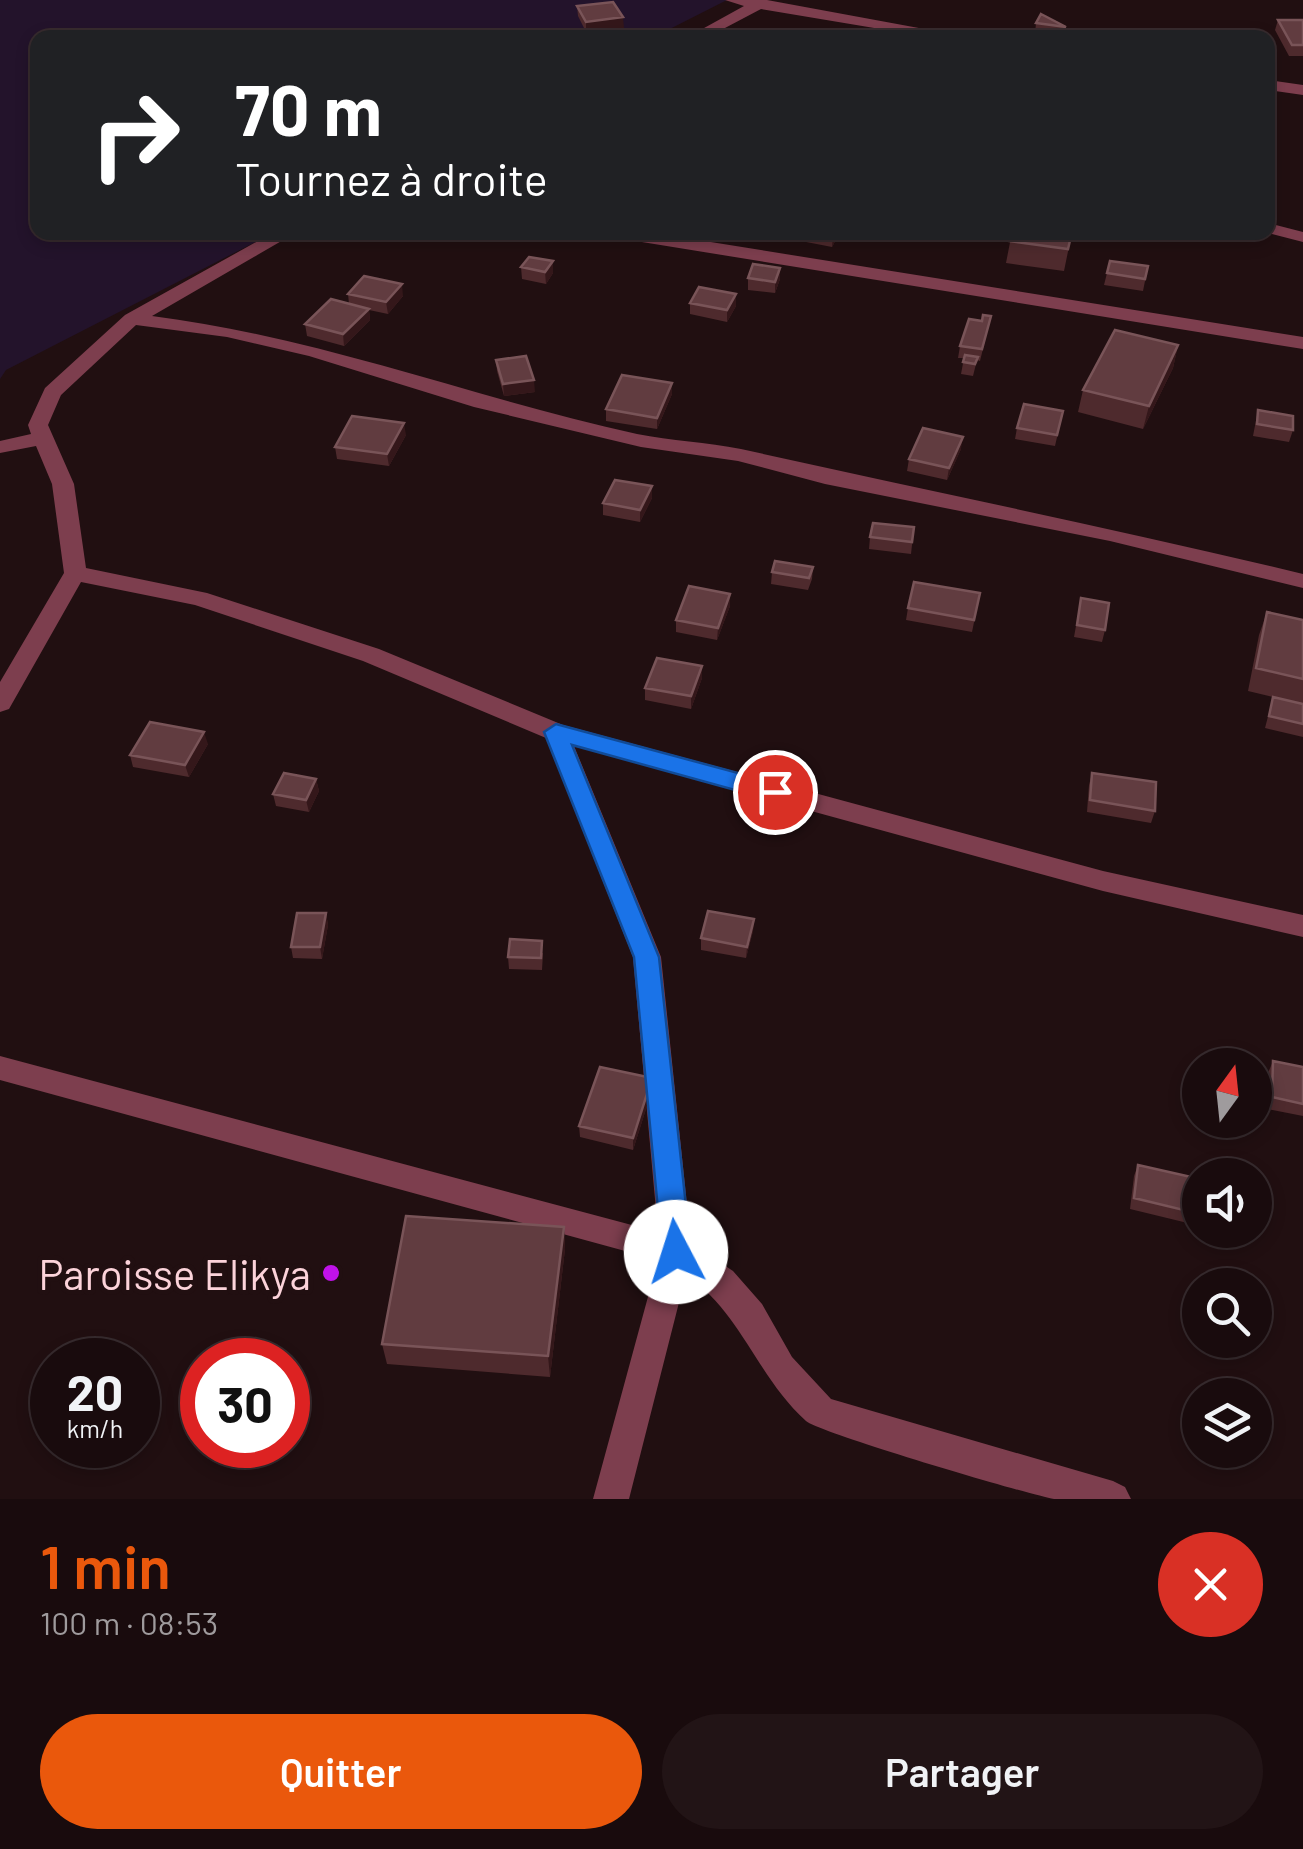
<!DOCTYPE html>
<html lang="fr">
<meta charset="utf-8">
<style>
:root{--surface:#190b0d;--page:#221416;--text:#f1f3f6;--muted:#9f9b9d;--line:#372b2e;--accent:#ea580c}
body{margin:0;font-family:Barlow,sans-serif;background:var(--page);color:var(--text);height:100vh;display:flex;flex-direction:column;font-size:38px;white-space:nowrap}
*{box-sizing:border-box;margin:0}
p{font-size:32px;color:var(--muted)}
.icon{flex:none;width:55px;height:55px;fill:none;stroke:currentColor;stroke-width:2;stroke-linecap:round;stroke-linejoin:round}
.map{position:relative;height:1499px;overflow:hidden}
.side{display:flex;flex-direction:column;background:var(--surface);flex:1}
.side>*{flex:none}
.hud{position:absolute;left:30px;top:30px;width:1245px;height:210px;border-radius:20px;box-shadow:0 5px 15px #0003,0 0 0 2px var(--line);background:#202124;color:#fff;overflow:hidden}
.needle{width:65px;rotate:15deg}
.fabs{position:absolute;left:1182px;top:1048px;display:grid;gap:20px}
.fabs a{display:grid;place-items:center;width:90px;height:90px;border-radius:50%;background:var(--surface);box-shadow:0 5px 15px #0003,0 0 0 2px var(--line);font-size:50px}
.speed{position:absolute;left:30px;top:1338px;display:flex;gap:20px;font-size:50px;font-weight:700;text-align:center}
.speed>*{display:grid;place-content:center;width:130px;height:130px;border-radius:50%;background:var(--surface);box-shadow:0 5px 15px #0003,0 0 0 2px var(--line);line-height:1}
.speed small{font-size:25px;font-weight:400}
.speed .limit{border:15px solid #d22;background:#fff;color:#111}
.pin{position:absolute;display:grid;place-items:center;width:85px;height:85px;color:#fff;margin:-42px;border:5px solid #fff;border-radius:50%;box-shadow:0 2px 10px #0007}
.me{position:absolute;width:110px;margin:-55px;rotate:355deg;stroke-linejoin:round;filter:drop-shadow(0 0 8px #0008)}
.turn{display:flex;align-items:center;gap:35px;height:210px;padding:0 40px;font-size:45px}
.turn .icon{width:130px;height:130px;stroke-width:2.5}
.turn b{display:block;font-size:70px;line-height:85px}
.round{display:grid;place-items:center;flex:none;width:105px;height:105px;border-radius:52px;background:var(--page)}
.headline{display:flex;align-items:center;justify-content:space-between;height:170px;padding:0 40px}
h1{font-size:60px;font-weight:600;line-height:75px;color:var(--accent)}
.primary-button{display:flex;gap:20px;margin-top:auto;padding:20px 40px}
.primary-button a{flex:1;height:115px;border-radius:60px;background:var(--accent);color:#fff;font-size:40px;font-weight:600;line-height:115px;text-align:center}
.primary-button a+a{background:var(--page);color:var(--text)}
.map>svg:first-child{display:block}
.green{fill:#23132b}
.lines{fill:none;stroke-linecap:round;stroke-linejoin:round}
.minor{fill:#7d3e4e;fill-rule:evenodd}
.wall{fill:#4e2a2d}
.shaded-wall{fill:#34171a}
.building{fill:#613c40;stroke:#795458;stroke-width:2.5}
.route{fill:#1a73e8;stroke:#114b97;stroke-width:2.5}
.poi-dot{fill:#c012e9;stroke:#210f11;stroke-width:4}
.labels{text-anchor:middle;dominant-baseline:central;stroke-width:10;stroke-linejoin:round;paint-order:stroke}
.near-poi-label{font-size:42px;fill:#fcd3da;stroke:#210f11;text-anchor:end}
</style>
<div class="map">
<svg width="1303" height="1499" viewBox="0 0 1303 1499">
<rect width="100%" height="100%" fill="#210f11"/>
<path class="green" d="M0,0h727l-73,37 -616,1v194l235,1 -267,137 -6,9z"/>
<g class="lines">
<path class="minor" d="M725,0h42l206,38h-39l-173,-29 -55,29h-20l58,-32z
M1268,80l35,5v10l-35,-5z
M1268,223l35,9v10l-39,-10h4z
M274,232h23l-145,84c166,21 322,82 485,118 34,7 70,8 104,15 188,42 376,80 562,125v14l-193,-47 -285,-57 -87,-23 -97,-14 -167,-40 -165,-51 -82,-19 -91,-12 -75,70 -13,30 26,59 12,84 121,25 172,56 184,76 540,146 200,44v22l-200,-46 -529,-145 87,211 30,286 42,28 29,33 30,53 39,42 282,82 12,6 6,12c-25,0 -53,0 -77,0 -28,-5 -234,-66 -248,-78 -49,-44 -65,-109 -120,-146l-57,224h-36l65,-239 -658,-180v-24l658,176 -25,-275 -87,-219 -183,-77 -168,-56 -114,-23 -72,127 -9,3v-30l64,-109 -12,-89 -16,-38 -36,7v-12l31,-7 -3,-9 17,-37 80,-73z
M602,232h46l655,105v12l-692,-112z"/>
</g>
<path class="wall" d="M577,6l47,22 -38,4 -8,-16z
M1278,20h25v36h-14l-14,-26z
M1036,23l30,4 -2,11 -29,-4z
M801,232h39l-8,15 -31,-6z
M1012,232h60l-8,39 -58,-8z
M1110,261l38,5 -5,25 -39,-6z
M521,267l32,6 -7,11 -24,-5z
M780,268v11l-5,14 -27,-3v-12z
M348,294l55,2 -15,18 -19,-4 1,10 -26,26 -37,-10 -2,-12 44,-20z
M736,294v12l-9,16 -37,-8v-11z
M991,316l-11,45 -3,-1 -4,16 -12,-2 3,-16h-6l2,-12 22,-25z
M1178,345l-5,23 -30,61 -65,-17 5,-22z
M496,360l39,32 -31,4 -7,-25z
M672,383v11l-15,35 -51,-8v-12z
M1258,410l35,20 -4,12 -36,-6z
M1063,411l-8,35 -40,-7 2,-11z
M406,435l-17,31 -52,-7 -2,-12z
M961,449l-14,31 -40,-9 2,-12z
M652,498l-12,24 -37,-7v-12z
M914,527l-3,27 -42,-5 1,-12z
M813,567l-1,12 -4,11 -37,-6 1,-12z
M980,593l-8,39 -66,-12 2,-12z
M1081,598l24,32 -3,12 -28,-5z
M730,606l-13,34 -41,-8v-12z
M1267,612l36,8v117l-38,-9 8,-31 -25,-6 11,-56z
M702,666v12l-11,31 -46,-9v-12z
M208,744l-19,33 -56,-10 -3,-12z
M1092,773l63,38 -4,12 -64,-11 2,-27z
M316,779l3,12 -10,21 -33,-6 -3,-12z
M326,913l2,12 -6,34 -29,-1 -2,-11z
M754,919l-1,12 -7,27 -45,-8v-12z
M543,953l-1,17 -33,-1 -1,-12z
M1273,1061l30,6v49l-36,-7 1,-36z
M652,1090l-19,60 -53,-13 -1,-11z
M1138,1165l62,14v47l-70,-17 4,-33z
M564,1227l1,22 -15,128 -163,-13 -5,-20z"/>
<path class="shaded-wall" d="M623,17l1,11 -38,4v-10z
M835,232h5l-8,15 1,-12z
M553,261v12l-7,11 -1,-12z
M780,268v11l-5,14v-11z
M402,284l1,12 -15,18 -2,-12z
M736,294v12l-9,16v-12z
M369,309l1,11 -26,26 -1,-12z
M1178,345l-5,23 -30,61 6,-23z
M534,380l1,12 -31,4 -1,-12z
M672,383v11l-15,35v-11z
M404,423l2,12 -17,31 -2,-12z
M963,437l-2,12 -14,31 2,-12z
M652,486v12l-12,24v-12z
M730,594v12l-13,34 1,-12z
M702,666v12l-11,31v-13z
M204,732l4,12 -19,33 -4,-12z
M316,779l3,12 -10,21 -3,-12z
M326,913l2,12 -6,34 -2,-12z
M754,919l-1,12 -7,27 1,-11z
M652,1078v12l-19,60v-12z
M564,1227l1,22 -15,128 -2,-21z"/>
<path class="building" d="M613,2l10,15 -37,5 -9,-16z
M1041,14l25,13 -30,-4z
M1278,20h25v25h-11z
M1012,232h60l-4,17 -59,-8z
M529,257l24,4 -8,11 -24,-5z
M1110,261l38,5 -3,13 -38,-6z
M753,264l27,4 -5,14 -27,-4z
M364,276l38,8 -16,18 -38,-8z
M699,287l37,7 -9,16 -37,-7z
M331,299l38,10 -26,25 -38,-10z
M983,315l8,1 -9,33 -22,-3 9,-27 13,2z
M1115,330l63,15 -29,61 -66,-16z
M965,355l13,2 -3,7 -12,-2z
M526,356l8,24 -31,4 -7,-24z
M622,375l50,8 -15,35 -51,-9z
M1024,404l39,7 -6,24 -40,-7z
M1258,410l35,6v14l-36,-6z
M352,416l52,7 -17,31 -52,-7z
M923,428l40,9 -14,31 -40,-9z
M615,480l37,6 -12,24 -37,-7z
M873,523l41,4 -2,15 -42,-5z
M775,561l38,6 -4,11 -37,-6z
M914,582l66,11 -6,27 -66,-12z
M689,586l41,8 -12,34 -42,-8z
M1081,598l28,5 -4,27 -28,-5z
M1267,612l36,8v59l-47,-11z
M657,658l45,8 -11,30 -46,-8z
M1273,697l30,7v20l-34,-8z
M150,722l54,10 -19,33 -55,-10z
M284,773l32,6 -10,21 -33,-6z
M1092,773l64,9 -1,29 -65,-11z
M708,911l46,8 -7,28 -46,-9z
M297,913h29l-6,34h-29z
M510,939l32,2 -1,17 -33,-1z
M1273,1061l30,6v37l-31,-7z
M600,1067l52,11 -19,60 -54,-12z
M1138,1165l62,14v35l-66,-16z
M406,1216l158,11 -16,129 -166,-12z"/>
<path class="route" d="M556,724l219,59 11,9 -11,9 -203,-56 87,212 32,295 -5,9 -10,4 -10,-4 -4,-9 -28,-295 -90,-225z"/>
<circle class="poi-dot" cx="331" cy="1273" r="10"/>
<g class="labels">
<g class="near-poi-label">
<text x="311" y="1273">Paroisse Elikya</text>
</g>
</g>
</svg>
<div class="fabs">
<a><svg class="needle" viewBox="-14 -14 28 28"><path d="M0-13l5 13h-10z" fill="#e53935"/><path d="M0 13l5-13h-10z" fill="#9f9b9d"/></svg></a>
<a><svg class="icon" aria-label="sound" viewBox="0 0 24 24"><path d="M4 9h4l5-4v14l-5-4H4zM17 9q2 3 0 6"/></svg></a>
<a><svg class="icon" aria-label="search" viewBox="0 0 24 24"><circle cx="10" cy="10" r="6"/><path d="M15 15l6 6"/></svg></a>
<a><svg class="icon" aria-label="layers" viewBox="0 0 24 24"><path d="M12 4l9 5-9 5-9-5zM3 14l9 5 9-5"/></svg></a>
</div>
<div class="speed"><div>20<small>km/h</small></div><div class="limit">30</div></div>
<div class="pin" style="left:775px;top:792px;background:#d93025"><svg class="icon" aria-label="arrive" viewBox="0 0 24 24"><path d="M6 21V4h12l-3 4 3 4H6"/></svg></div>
<svg class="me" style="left:676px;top:1252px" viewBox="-20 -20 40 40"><circle r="19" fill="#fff"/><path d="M0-13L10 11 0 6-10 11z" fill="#1a73e8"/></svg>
<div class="hud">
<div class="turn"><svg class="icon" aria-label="right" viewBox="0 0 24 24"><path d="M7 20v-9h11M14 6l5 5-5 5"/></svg><div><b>70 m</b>Tournez à droite</div></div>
</div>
</div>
<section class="side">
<div class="headline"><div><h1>1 min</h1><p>100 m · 08:53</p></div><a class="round" style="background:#d93025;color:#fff"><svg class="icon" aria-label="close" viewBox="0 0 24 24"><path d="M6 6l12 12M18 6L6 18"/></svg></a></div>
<div class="primary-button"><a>Quitter</a><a>Partager</a></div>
</section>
